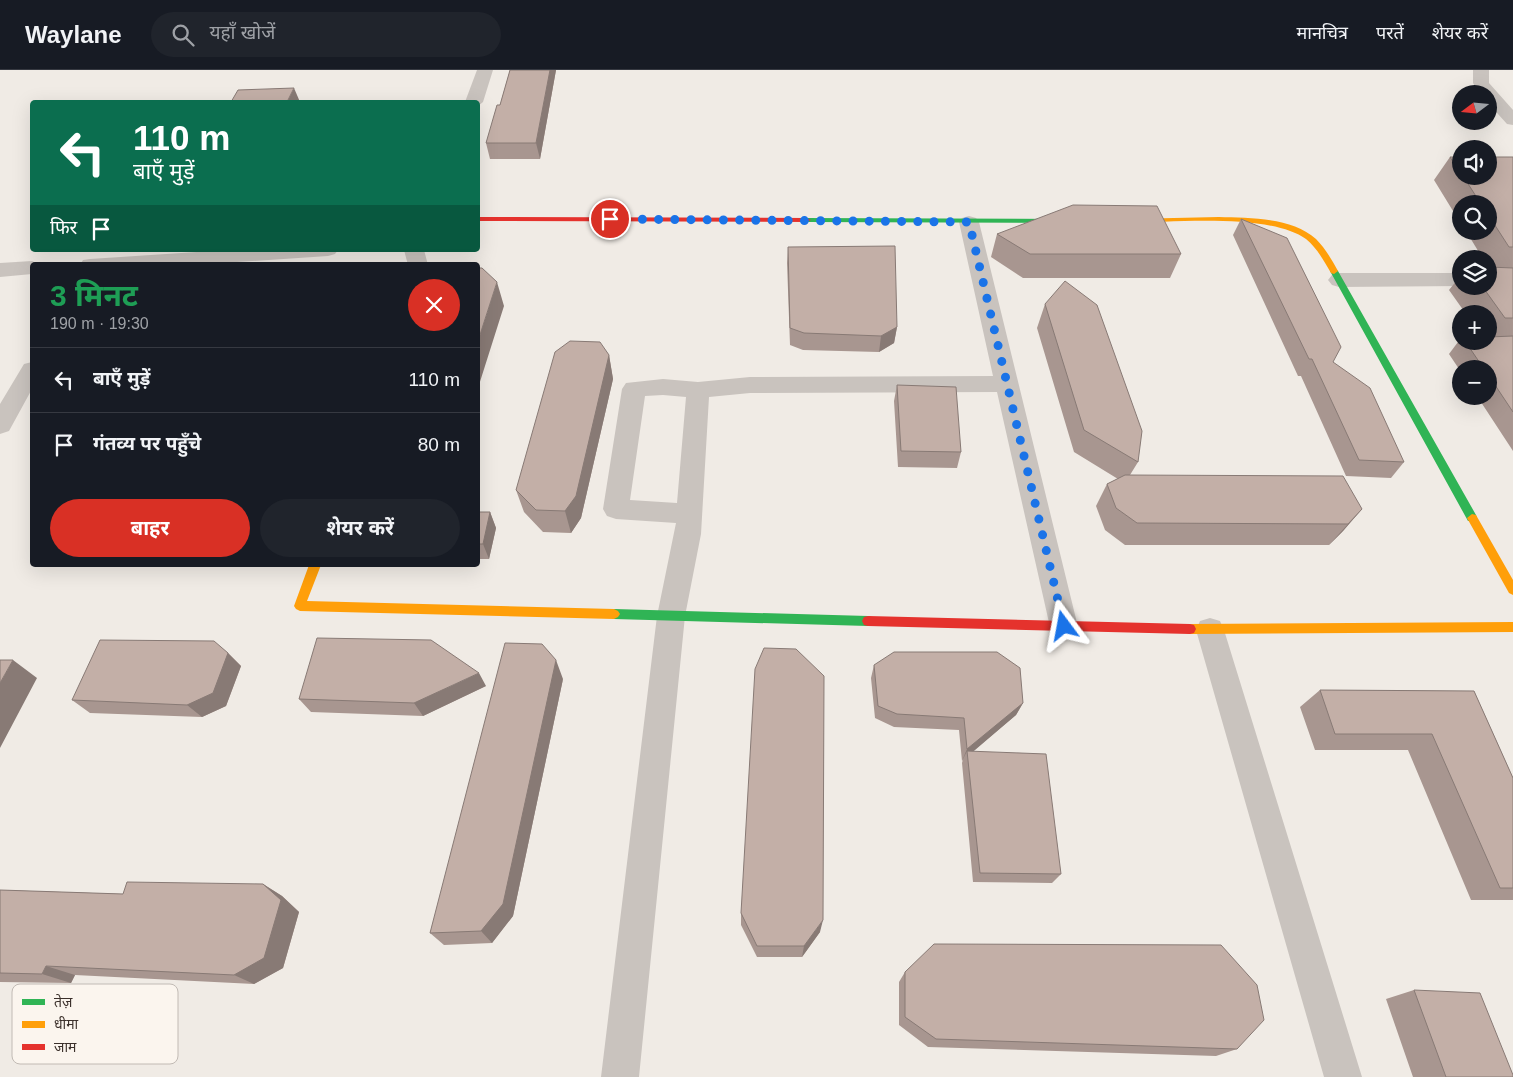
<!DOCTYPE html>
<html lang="hi">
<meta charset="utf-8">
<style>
:root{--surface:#171b24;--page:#20242c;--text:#f1f3f6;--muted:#9ea1a6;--line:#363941;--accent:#d93025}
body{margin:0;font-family:Helvetica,"Noto Sans Devanagari",sans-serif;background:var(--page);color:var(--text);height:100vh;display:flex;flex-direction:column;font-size:19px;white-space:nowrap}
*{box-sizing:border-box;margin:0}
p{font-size:16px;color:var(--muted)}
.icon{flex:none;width:28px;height:28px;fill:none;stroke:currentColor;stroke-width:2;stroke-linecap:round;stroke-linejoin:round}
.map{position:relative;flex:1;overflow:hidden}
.side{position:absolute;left:30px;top:192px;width:450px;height:305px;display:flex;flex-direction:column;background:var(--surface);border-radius:5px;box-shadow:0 5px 20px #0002}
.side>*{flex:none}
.top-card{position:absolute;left:30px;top:30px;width:450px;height:152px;border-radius:5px;box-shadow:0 5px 20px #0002;background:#0b6e4f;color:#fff;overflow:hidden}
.needle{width:32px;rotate:254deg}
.controls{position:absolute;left:1452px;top:15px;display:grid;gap:10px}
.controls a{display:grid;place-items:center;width:45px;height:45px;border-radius:50%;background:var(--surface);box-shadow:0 5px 20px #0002;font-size:25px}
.pin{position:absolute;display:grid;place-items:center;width:42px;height:42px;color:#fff;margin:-21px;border:2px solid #fff;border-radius:50%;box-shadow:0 1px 5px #0007}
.me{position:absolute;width:55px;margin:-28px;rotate:347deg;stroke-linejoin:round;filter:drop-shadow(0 0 4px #0008)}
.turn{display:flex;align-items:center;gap:18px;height:105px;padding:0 20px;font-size:22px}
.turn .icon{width:65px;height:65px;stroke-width:2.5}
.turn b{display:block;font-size:35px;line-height:42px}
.then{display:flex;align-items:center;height:48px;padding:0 20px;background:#0003;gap:10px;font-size:19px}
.round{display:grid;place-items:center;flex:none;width:52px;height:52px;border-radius:26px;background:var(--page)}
.overview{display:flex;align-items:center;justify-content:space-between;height:85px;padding:0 20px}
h1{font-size:30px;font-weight:700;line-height:38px;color:#1e9e55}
.cta{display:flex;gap:10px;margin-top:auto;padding:10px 20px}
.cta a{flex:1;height:58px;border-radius:30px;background:var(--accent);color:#fff;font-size:20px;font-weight:700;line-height:58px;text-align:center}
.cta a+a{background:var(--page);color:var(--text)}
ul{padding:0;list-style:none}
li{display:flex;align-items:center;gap:15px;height:65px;padding:0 20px;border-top:1px solid var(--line)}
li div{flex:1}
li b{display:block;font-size:19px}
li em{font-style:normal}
header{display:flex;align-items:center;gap:30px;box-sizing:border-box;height:70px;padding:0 25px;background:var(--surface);border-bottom:1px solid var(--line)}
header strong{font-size:24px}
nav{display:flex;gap:28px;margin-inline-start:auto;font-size:18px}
.search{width:350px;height:45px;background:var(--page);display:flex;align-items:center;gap:12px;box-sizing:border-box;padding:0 18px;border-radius:28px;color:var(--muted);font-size:19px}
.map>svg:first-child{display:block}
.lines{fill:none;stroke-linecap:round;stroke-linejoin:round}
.street{fill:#c9c3be;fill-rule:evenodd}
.fast{fill:#30b455;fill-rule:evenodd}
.slow{fill:#ff9f0a;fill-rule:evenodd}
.jam{fill:#e5322d;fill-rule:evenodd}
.wall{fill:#a89690}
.shaded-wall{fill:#887a75}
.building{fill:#c3afa7;stroke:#887a75}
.route{stroke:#1a73e8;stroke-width:9;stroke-dasharray:0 16.2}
.key{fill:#fbf5ee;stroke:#c1bab4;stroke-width:1}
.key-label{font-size:14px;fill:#3b302b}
</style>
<header>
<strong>Waylane</strong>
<div class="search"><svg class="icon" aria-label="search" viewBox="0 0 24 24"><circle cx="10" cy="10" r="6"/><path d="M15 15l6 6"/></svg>यहाँ खोजें</div>
<nav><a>मानचित्र</a><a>परतें</a><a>शेयर करें</a></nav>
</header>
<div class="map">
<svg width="1513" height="1007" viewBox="0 0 1513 1007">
<rect width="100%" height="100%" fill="#f0ebe5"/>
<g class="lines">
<path class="street" d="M477,0h16l-10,32 -5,4v-4h-13z
M1473,0h16v13l24,27v15l-6,-1 -18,-20v-10h-9l-7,-11z
M969,146l7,2 3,4 99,405 -4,9 -10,3 -10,-3 -4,-9 -53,-235 -247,1 -41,4 -8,137 -16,82 -46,461h-38l56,-461 19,-93 -60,-4 -9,-3 -4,-7 19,-120 4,-6 37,-4 35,3 52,-5 243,-1 -34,-154 3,-4zM663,325l23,2 -9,106 -47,-3 15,-104z
M227,180h111l-3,4 -7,2 -136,9h-112l3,-5 7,-1z
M404,180h20l4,15h-20z
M32,191l8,4h-8v9l-32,3v-14z
M1339,203h122l2,13 -124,1 -7,-2 -4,-5 4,-5z
M32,292v27l-23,42 -9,3v-30l24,-40z
M1210,548l10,3 4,9 138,447h-38l-128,-447 4,-9z"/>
<path class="fast" d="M804,148l267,1 4,2 -4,2 -264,-1 -4,-2z
M1334,198l4,3 138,244 1,3 -1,3h-8l-138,-250z
M614,539l254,7 4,1 2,4 -2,4 -4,1 -254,-7 -4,-2 -2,-3 2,-3z"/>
<path class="slow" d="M1219,147c30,1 73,0 97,22 9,9 16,21 22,32l-4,3 -3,-1c-7,-12 -14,-25 -25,-34 -36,-26 -132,-17 -177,-16l-4,-2 4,-2z
M1472,444l4,1 37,65v15l-4,-2 -42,-75z
M309,495h12l-14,36 307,8 4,2 2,3 -2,3 -4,2 -314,-8 -4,-2 -2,-3z
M1513,552v10l-323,2 -4,-1 -2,-4 2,-4 4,-1z"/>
<path class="jam" d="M478,147l329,1 4,2 -4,2 -329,-1z
M868,546l322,8 4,1 2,4 -2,4 -4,1 -322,-8 -4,-1 -2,-4 2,-4z"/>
</g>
<path class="wall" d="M510,0h46l-16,89h-50l-4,-16 14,-38z
M1450,87h11v19h28l24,-19v294l-36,-55h12v-27h-28v3l-12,-18 12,-16v3h28v-27h-23l-17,-24 12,-15v11h28v-27h-6l-17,-28h23v-27h-28v20l-27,-44z
M1241,149l92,143 71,100 -13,16 -45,-2 -45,-100h-3l-65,-141z
M997,164l184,20 -11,24h-147l-32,-21z
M788,177l109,80 -3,16 -15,9 -76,-2 -13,-5 -3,-82z
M1045,234l93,158 -8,13 232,34 -19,22 -14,14h-204l-20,-15 -9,-24 11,-22 11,-5 -44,-27 -37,-124z
M609,285l4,24 -32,139 -10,15 -28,-1 -19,-20 -8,-22z
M897,315l64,67 -4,16 -59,-1 -4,-66z
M478,442h12l6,16 -7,31h-11z
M228,583l13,13 -15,40 -24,11 -112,-4 -18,-13z
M874,595l149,38 -7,12 -43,36 88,123 -9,9 -79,-1 -11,-119 1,-4 -1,2 -3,-31 -65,-3 -19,-9 -4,-40z
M563,609l-50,237 -21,27 -48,2 -14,-12z
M486,616l-63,30 -112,-4 -12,-13z
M1320,620l154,1 39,87v122h-42l-63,-150h-93l-15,-43z
M263,814l19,12 17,16 -16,56 -29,16 -179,-9 -4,8 -71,-1v-92l123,4z
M741,843l79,19 -18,25h-45l-16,-32z
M905,902l332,77 -21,7 -288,-9 -29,-22v-43z
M1414,920l99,87h-100l-27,-78z"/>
<path class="shaded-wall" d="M550,0h6l-16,89 -4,-16z
M294,18l6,14h-13z
M497,212l7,24 -26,82v-47z
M897,257l-3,16 -15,9 2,-16z
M609,285l4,24 -32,139 -10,15 -6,-22z
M1362,439l-19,22 -14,14 19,-21z
M490,442l6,16 -7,31 -6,-15z
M228,583l13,13 -15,40 -24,11 -15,-12z
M13,590l24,18 -37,70v-65z
M556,590l7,19 -50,237 -21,27 -11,-12z
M479,603l7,13 -63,30 -9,-13z
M1023,633l-7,12 -48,41 -1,-5 -5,10 5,-12z
M263,814l19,12 17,16 -16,56 -29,16 -20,-9z
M823,850l-3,12 -18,25 2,-11z
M46,896l29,9 -4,8 -29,-9z"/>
<path class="building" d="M510,0h40l-14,73h-50l11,-38h3z
M294,18l-7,14h-56l7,-12z
M1450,87h11v17z
M1489,87h24v90h-4l-20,-31v-12h-8l-18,-28h26z
M1073,135l84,1 24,48h-151l-33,-20z
M1241,149l46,19 54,109 -8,15 37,26 34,74 -45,-2 -47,-101h-3z
M895,176l2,81 -16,9 -77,-3 -14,-5 -2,-81z
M1489,197l24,1v50h-8l-23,-32h7z
M478,198h4l15,14 -19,59z
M1065,211l32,24 45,126 -4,31 -54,-32 -39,-126z
M1513,266v76l-24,-36v-7h-5l-19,-28h24v-4z
M570,271l30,1 9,13 -33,141 -11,15 -29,-1 -20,-20 39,-138z
M897,315l59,2 5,65 -60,-1z
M1125,405l218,1 19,33 -14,15 -211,-1 -21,-15 -9,-24z
M478,442h12l-7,32h-5z
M317,568l114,2 48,33 -65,30 -115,-4z
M100,570l114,1 14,12 -15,40 -26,12 -115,-5z
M505,573l37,1 14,16 -53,244 -22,27 -51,2z
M764,578l32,1 28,27 -1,244 -19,26h-47l-16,-33 14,-244z
M894,582h103l23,16 3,35 -56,46 -3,-31 -67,-4 -19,-8 -4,-41z
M0,590h13l-13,23z
M1320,620l154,1 39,87v110h-13l-68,-154h-97z
M967,681l79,3 15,120 -81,-1z
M127,812l136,2 18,16 -17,58 -30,17 -188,-9 -4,8 -42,-1v-83l123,4z
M934,874l287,1 36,40 7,35 -27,29 -301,-10 -31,-22v-45z
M1414,920l66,3 33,82v2h-67z"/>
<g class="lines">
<path class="route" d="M610,149l359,3 95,404"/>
</g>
<rect x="12" y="914" width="166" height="80" rx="8" class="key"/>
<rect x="22" y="929" width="23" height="6" fill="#30b455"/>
<rect x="22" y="951" width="23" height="7" fill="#ff9f0a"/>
<rect x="22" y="974" width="23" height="6" fill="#e5322d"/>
<g class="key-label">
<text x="54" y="937">तेज़</text>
<text x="54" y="959">धीमा</text>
<text x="54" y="982">जाम</text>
</g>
</svg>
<div class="controls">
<a><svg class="needle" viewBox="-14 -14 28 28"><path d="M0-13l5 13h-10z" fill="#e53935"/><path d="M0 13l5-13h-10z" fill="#9ea1a6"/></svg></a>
<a><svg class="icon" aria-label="sound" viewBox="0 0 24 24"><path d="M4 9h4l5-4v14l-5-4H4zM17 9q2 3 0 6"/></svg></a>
<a><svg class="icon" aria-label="search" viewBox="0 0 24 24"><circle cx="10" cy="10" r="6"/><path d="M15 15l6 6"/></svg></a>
<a><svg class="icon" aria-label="layers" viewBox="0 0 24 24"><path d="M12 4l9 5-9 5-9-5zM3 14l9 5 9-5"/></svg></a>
<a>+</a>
<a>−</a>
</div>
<div class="pin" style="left:610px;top:149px;background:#d93025"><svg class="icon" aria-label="arrive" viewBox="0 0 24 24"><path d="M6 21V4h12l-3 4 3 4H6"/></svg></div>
<svg class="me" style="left:1064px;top:556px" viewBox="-20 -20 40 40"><path d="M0-17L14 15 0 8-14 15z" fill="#1a73e8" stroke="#fff" stroke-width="4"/></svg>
<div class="top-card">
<div class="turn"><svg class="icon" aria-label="left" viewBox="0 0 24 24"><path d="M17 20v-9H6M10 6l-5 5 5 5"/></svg><div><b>110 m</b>बाएँ मुड़ें</div></div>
<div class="then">फिर<svg class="icon" aria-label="arrive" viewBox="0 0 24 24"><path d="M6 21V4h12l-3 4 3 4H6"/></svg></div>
</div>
<section class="side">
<div class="overview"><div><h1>3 मिनट</h1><p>190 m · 19:30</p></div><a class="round" style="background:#d93025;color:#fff"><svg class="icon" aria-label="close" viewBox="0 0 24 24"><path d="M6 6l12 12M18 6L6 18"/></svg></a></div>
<ul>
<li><svg class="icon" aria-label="left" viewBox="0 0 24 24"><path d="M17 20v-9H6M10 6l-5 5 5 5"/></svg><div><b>बाएँ मुड़ें</b></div><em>110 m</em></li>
<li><svg class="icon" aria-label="arrive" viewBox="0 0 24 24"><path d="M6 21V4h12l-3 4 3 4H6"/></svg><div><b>गंतव्य पर पहुँचे</b></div><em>80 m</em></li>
</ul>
<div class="cta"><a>बाहर</a><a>शेयर करें</a></div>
</section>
</div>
